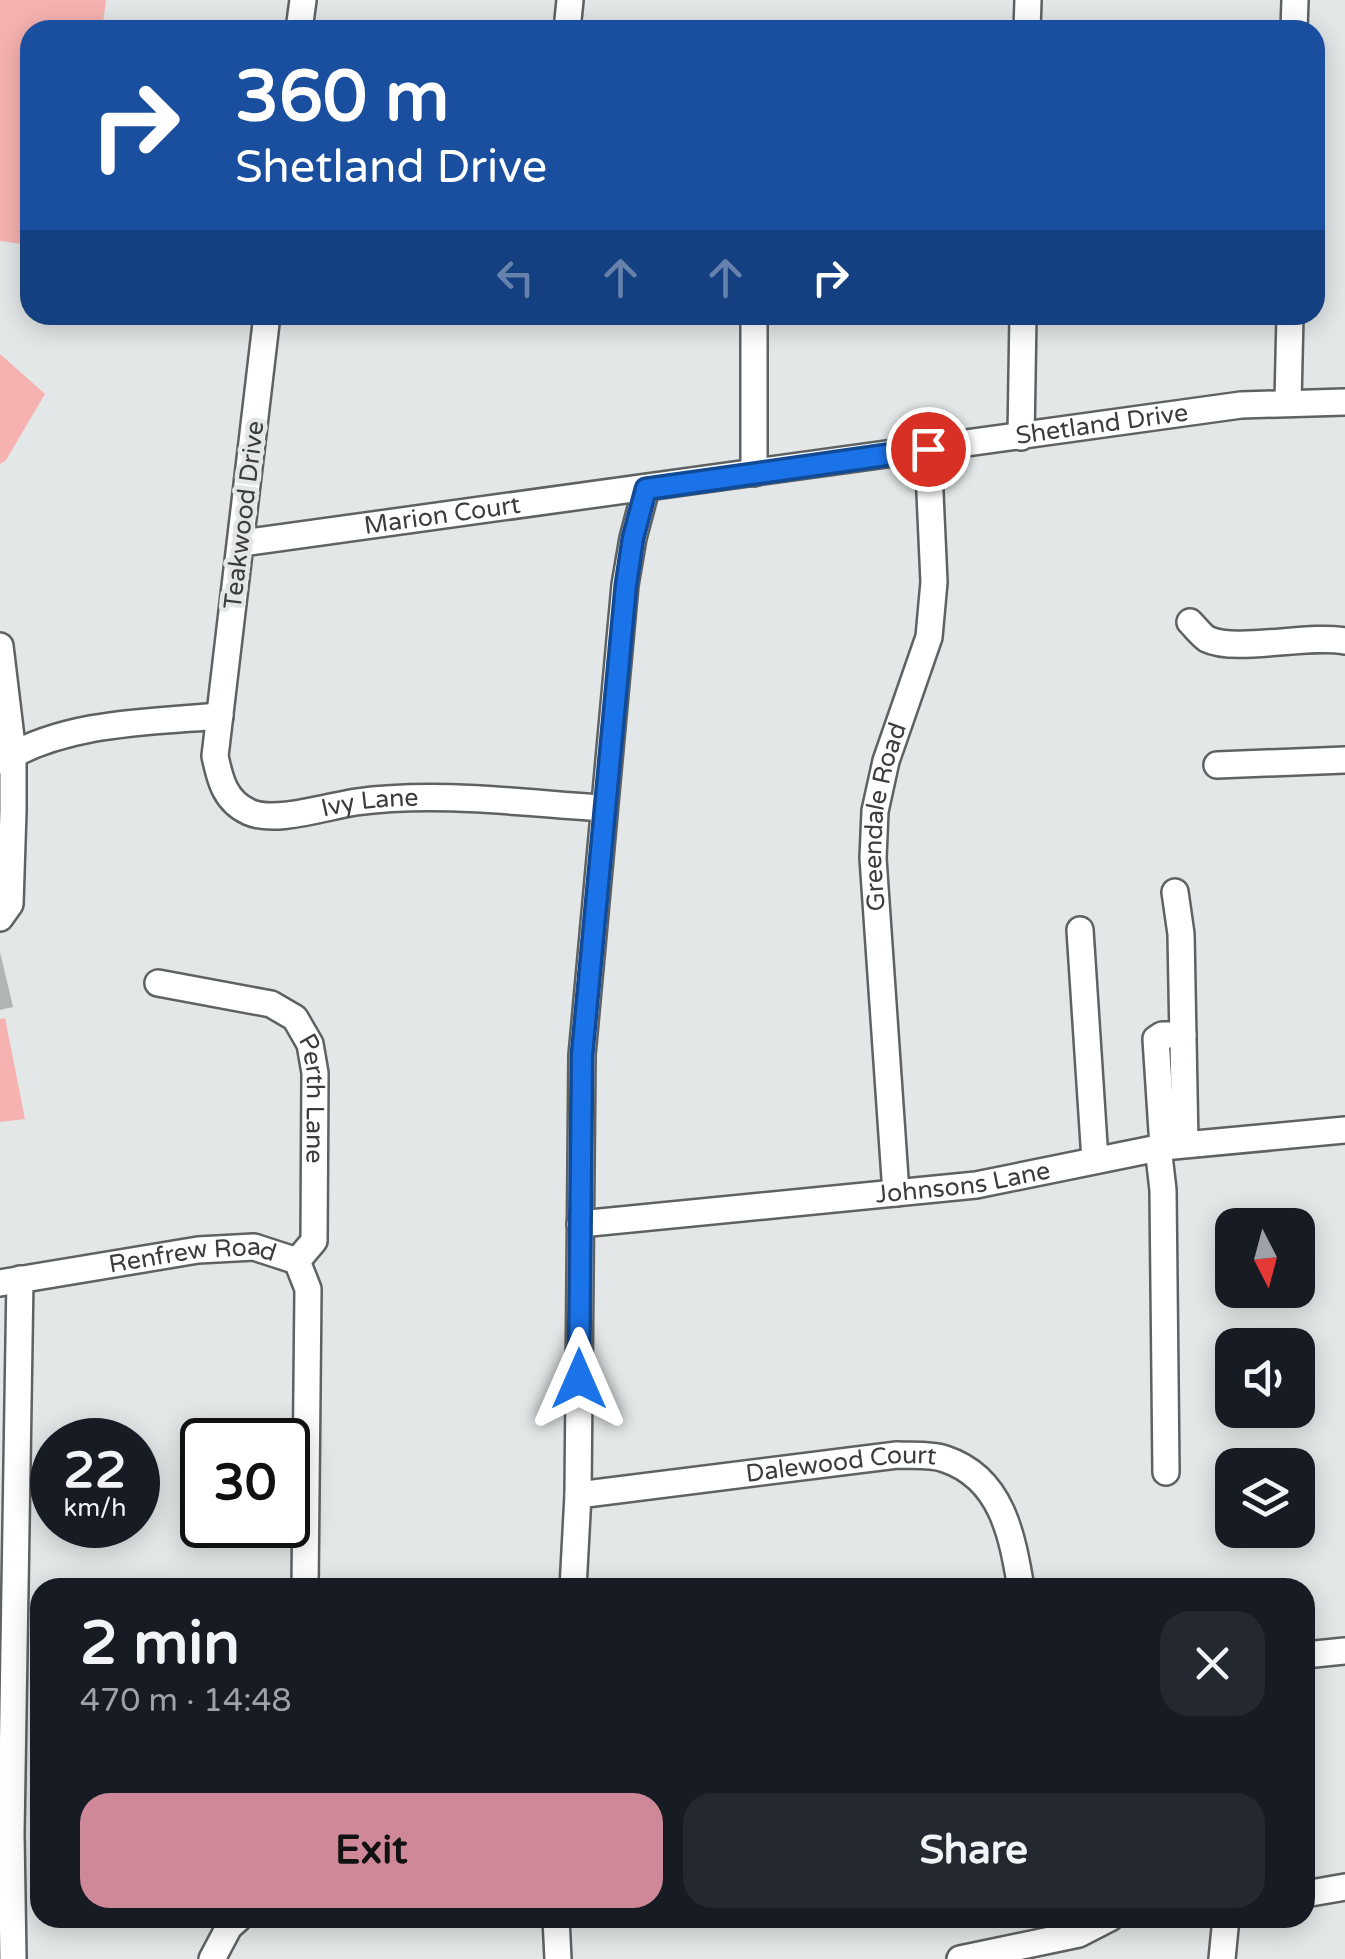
<!DOCTYPE html>
<meta charset="utf-8">
<style>
:root{--surface:#171b24;--page:#242831;--text:#f1f3f6;--muted:#9ea1a6;--accent:#ce8898}
body{margin:0;font-family:"Varela Round",sans-serif;background:var(--page);color:var(--text);height:100vh;display:flex;flex-direction:column;font-size:38px;white-space:nowrap}
*{box-sizing:border-box;margin:0}
p{font-size:32px;color:var(--muted)}
.icon{flex:none;width:55px;height:55px;fill:none;stroke:currentColor;stroke-width:2;stroke-linecap:round;stroke-linejoin:round}
.map{position:relative;flex:1;overflow:hidden}
.sheet{position:absolute;left:30px;top:1578px;width:1285px;height:350px;display:flex;flex-direction:column;background:var(--surface);border-radius:30px;box-shadow:0 5px 25px #0003}
.sheet>*{flex:none}
.hud{position:absolute;left:20px;top:20px;width:1305px;height:305px;border-radius:30px;box-shadow:0 5px 25px #0003;background:#1a4fa0;color:#fff;overflow:hidden}
.needle{width:65px;rotate:174deg}
.fabs{position:absolute;left:1215px;top:1208px;display:grid;gap:20px}
.fabs a{display:grid;place-items:center;width:100px;height:100px;border-radius:20px;background:var(--surface);box-shadow:0 5px 25px #0003;font-size:50px}
.speed{position:absolute;left:30px;top:1418px;display:flex;gap:20px;font-size:50px;font-weight:700;text-align:center}
.speed>*{display:grid;place-content:center;width:130px;height:130px;border-radius:50%;background:var(--surface);box-shadow:0 5px 25px #0003;line-height:1}
.speed small{font-size:25px;font-weight:400}
.speed .limit{border:5px solid #111;border-radius:15px;background:#fff;color:#111}
.pin{position:absolute;display:grid;place-items:center;width:85px;height:85px;color:#fff;margin:-42px;border:5px solid #fff;border-radius:50%;box-shadow:0 2px 10px #0007}
.me{position:absolute;width:110px;margin:-55px;rotate:0deg;stroke-linejoin:round;filter:drop-shadow(0 0 8px #0008)}
.turn{display:flex;align-items:center;gap:35px;height:210px;padding:0 50px;font-size:45px}
.turn .icon{width:130px;height:130px;stroke-width:2.5}
.turn b{display:block;font-size:70px;line-height:85px}
.lanes{display:flex;align-items:center;height:95px;padding:0 50px;background:#0003;justify-content:center;gap:50px;direction:ltr}
.lanes .off{opacity:.35}
.round{display:grid;place-items:center;flex:none;width:105px;height:105px;border-radius:30px;background:var(--page)}
.headline{display:flex;align-items:center;justify-content:space-between;height:170px;padding:0 50px}
h1{font-size:60px;font-weight:700;line-height:75px}
.action{display:flex;gap:20px;margin-top:auto;padding:20px 50px}
.action a{flex:1;height:115px;border-radius:30px;background:var(--accent);color:#111;font-size:40px;font-weight:700;line-height:115px;text-align:center}
.action a+a{background:var(--page);color:var(--text)}
.map>svg:first-child{display:block}
.green{fill:#f6b2b0}
.building{fill:#b1b5b6}
.lines{fill:none;stroke-linecap:round;stroke-linejoin:round}
.minor-casing{stroke:#5e6262;stroke-width:30}
.minor{stroke:#fff;stroke-width:25}
.route-casing{stroke:#114b97;stroke-width:25}
.route{stroke:#1a73e8;stroke-width:18}
.labels{text-anchor:middle;dominant-baseline:central;stroke-width:9;stroke-linejoin:round;paint-order:stroke}
.street-label{font-size:25px;fill:#3b3c3d;stroke:#e3e7e8}
</style>
<div class="map">
<svg width="1345" height="1959" viewBox="0 0 1345 1959">
<rect width="100%" height="100%" fill="#e3e7e8"/>
<path class="green" d="M0,0h106l-4,30h-72v215l-30,-4z
M0,354l45,40 -39,66 -6,4z
M5,1018l20,101 -25,3v-103z"/>
<path class="building" d="M0,952l13,55 -13,3z"/>
<g class="lines">
<g class="minor-casing">
<g id="minor">
<path d="M299,30l4,-30"/>
<path d="M567,30l3,-30"/>
<path d="M1027,30l1,-30"/>
<path d="M1294,30l1,-30"/>
<path id="s1" d="M267,315l-52,441c5,24 10,45 34,56 26,12 79,-6 107,-10 81,-11 166,1 247,6"/>
<path d="M754,315v158"/>
<path d="M1288,402l2,-87"/>
<path d="M1021,437l2,-122"/>
<path id="s2" d="M242,543l999,-138 104,-3"/>
<path d="M1190,622c5,5 11,13 17,17 28,14 101,-5 138,2"/>
<path d="M0,646l13,108v57l-3,93 -10,14"/>
<path d="M2,761c63,-39 146,-39 218,-45"/>
<path d="M1217,765l128,-5"/>
<path d="M1175,892l6,42 4,210"/>
<path d="M1080,930l15,230"/>
<path id="s3" d="M158,983l113,21 24,14 15,26 5,29 -1,168 -17,20"/>
<path d="M1158,1147l5,43 3,282"/>
<path d="M1163,1147l-7,-108 6,-4h21"/>
<path id="s4" d="M896,1193l-23,-335 2,-47 11,-50 43,-124 5,-55 -6,-133"/>
<path id="s5" d="M580,1224l396,-39 187,-38 182,-17"/>
<path d="M297,1261l11,28 -3,299"/>
<path id="s6" d="M0,1283l198,-33 56,-3 43,14"/>
<path id="s7" d="M578,1495l319,-40c15,1 34,-1 48,4 57,19 67,76 76,129"/>
<path d="M573,1588l5,-93 4,-440 43,-470 8,-47 13,-49"/>
<path d="M1305,1655l40,-4"/>
<path d="M1305,1894l40,-7"/>
<path d="M556,1918l2,41"/>
<path d="M13,1959l-2,-125 9,-555"/>
<path d="M212,1959l17,-32 10,-9"/>
<path d="M960,1959l119,-25 31,-16"/>
<path d="M1222,1959l4,-41"/>
</g>
</g>
<use href="#minor" class="minor"/>
</g>
<g class="lines">
<g class="route-casing">
<path id="route" d="M579,1379l3,-324 44,-470 7,-47 13,-49 282,-40"/>
</g>
<use href="#route" class="route"/>
</g>
<g class="labels">
<g class="street-label">
<text stroke="none"><textPath href="#s2" startOffset="868">Shetland Drive</textPath></text>
<text transform="translate(244 515) rotate(-83)">Teakwood Drive</text>
<text stroke="none"><textPath href="#s2" startOffset="202">Marion Court</textPath></text>
<text stroke="none"><textPath href="#s1" startOffset="635">Ivy Lane</textPath></text>
<text stroke="none"><textPath href="#s4" startOffset="378">Greendale Road</textPath></text>
<text stroke="none"><textPath href="#s3" startOffset="228">Perth Lane</textPath></text>
<text stroke="none"><textPath href="#s5" startOffset="385">Johnsons Lane</textPath></text>
<text stroke="none"><textPath href="#s6" startOffset="195">Renfrew Road</textPath></text>
<text stroke="none"><textPath href="#s7" startOffset="265">Dalewood Court</textPath></text>
</g>
</g>
</svg>
<div class="fabs">
<a><svg class="needle" viewBox="-14 -14 28 28"><path d="M0-13l5 13h-10z" fill="#e53935"/><path d="M0 13l5-13h-10z" fill="#9ea1a6"/></svg></a>
<a><svg class="icon" aria-label="sound" viewBox="0 0 24 24"><path d="M4 9h4l5-4v14l-5-4H4zM17 9q2 3 0 6"/></svg></a>
<a><svg class="icon" aria-label="layers" viewBox="0 0 24 24"><path d="M12 4l9 5-9 5-9-5zM3 14l9 5 9-5"/></svg></a>
</div>
<div class="speed"><div>22<small>km/h</small></div><div class="limit">30</div></div>
<div class="pin" style="left:928px;top:449px;background:#d93025"><svg class="icon" aria-label="arrive" viewBox="0 0 24 24"><path d="M6 21V4h12l-3 4 3 4H6"/></svg></div>
<svg class="me" style="left:579px;top:1379px" viewBox="-20 -20 40 40"><path d="M0-17L14 15 0 8-14 15z" fill="#1a73e8" stroke="#fff" stroke-width="4"/></svg>
<div class="hud">
<div class="turn"><svg class="icon" aria-label="right" viewBox="0 0 24 24"><path d="M7 20v-9h11M14 6l5 5-5 5"/></svg><div><b>360 m</b>Shetland Drive</div></div>
<div class="lanes"><svg class="icon off" aria-label="left" viewBox="0 0 24 24"><path d="M17 20v-9H6M10 6l-5 5 5 5"/></svg><svg class="icon off" aria-label="ahead" viewBox="0 0 24 24"><path d="M12 20V5M6 11l6-6 6 6"/></svg><svg class="icon off" aria-label="ahead" viewBox="0 0 24 24"><path d="M12 20V5M6 11l6-6 6 6"/></svg><svg class="icon" aria-label="right" viewBox="0 0 24 24"><path d="M7 20v-9h11M14 6l5 5-5 5"/></svg></div>
</div>
<section class="sheet">
<div class="headline"><div><h1>2 min</h1><p>470 m · 14:48</p></div><a class="round"><svg class="icon" aria-label="close" viewBox="0 0 24 24"><path d="M6 6l12 12M18 6L6 18"/></svg></a></div>
<div class="action"><a>Exit</a><a>Share</a></div>
</section>
</div>
